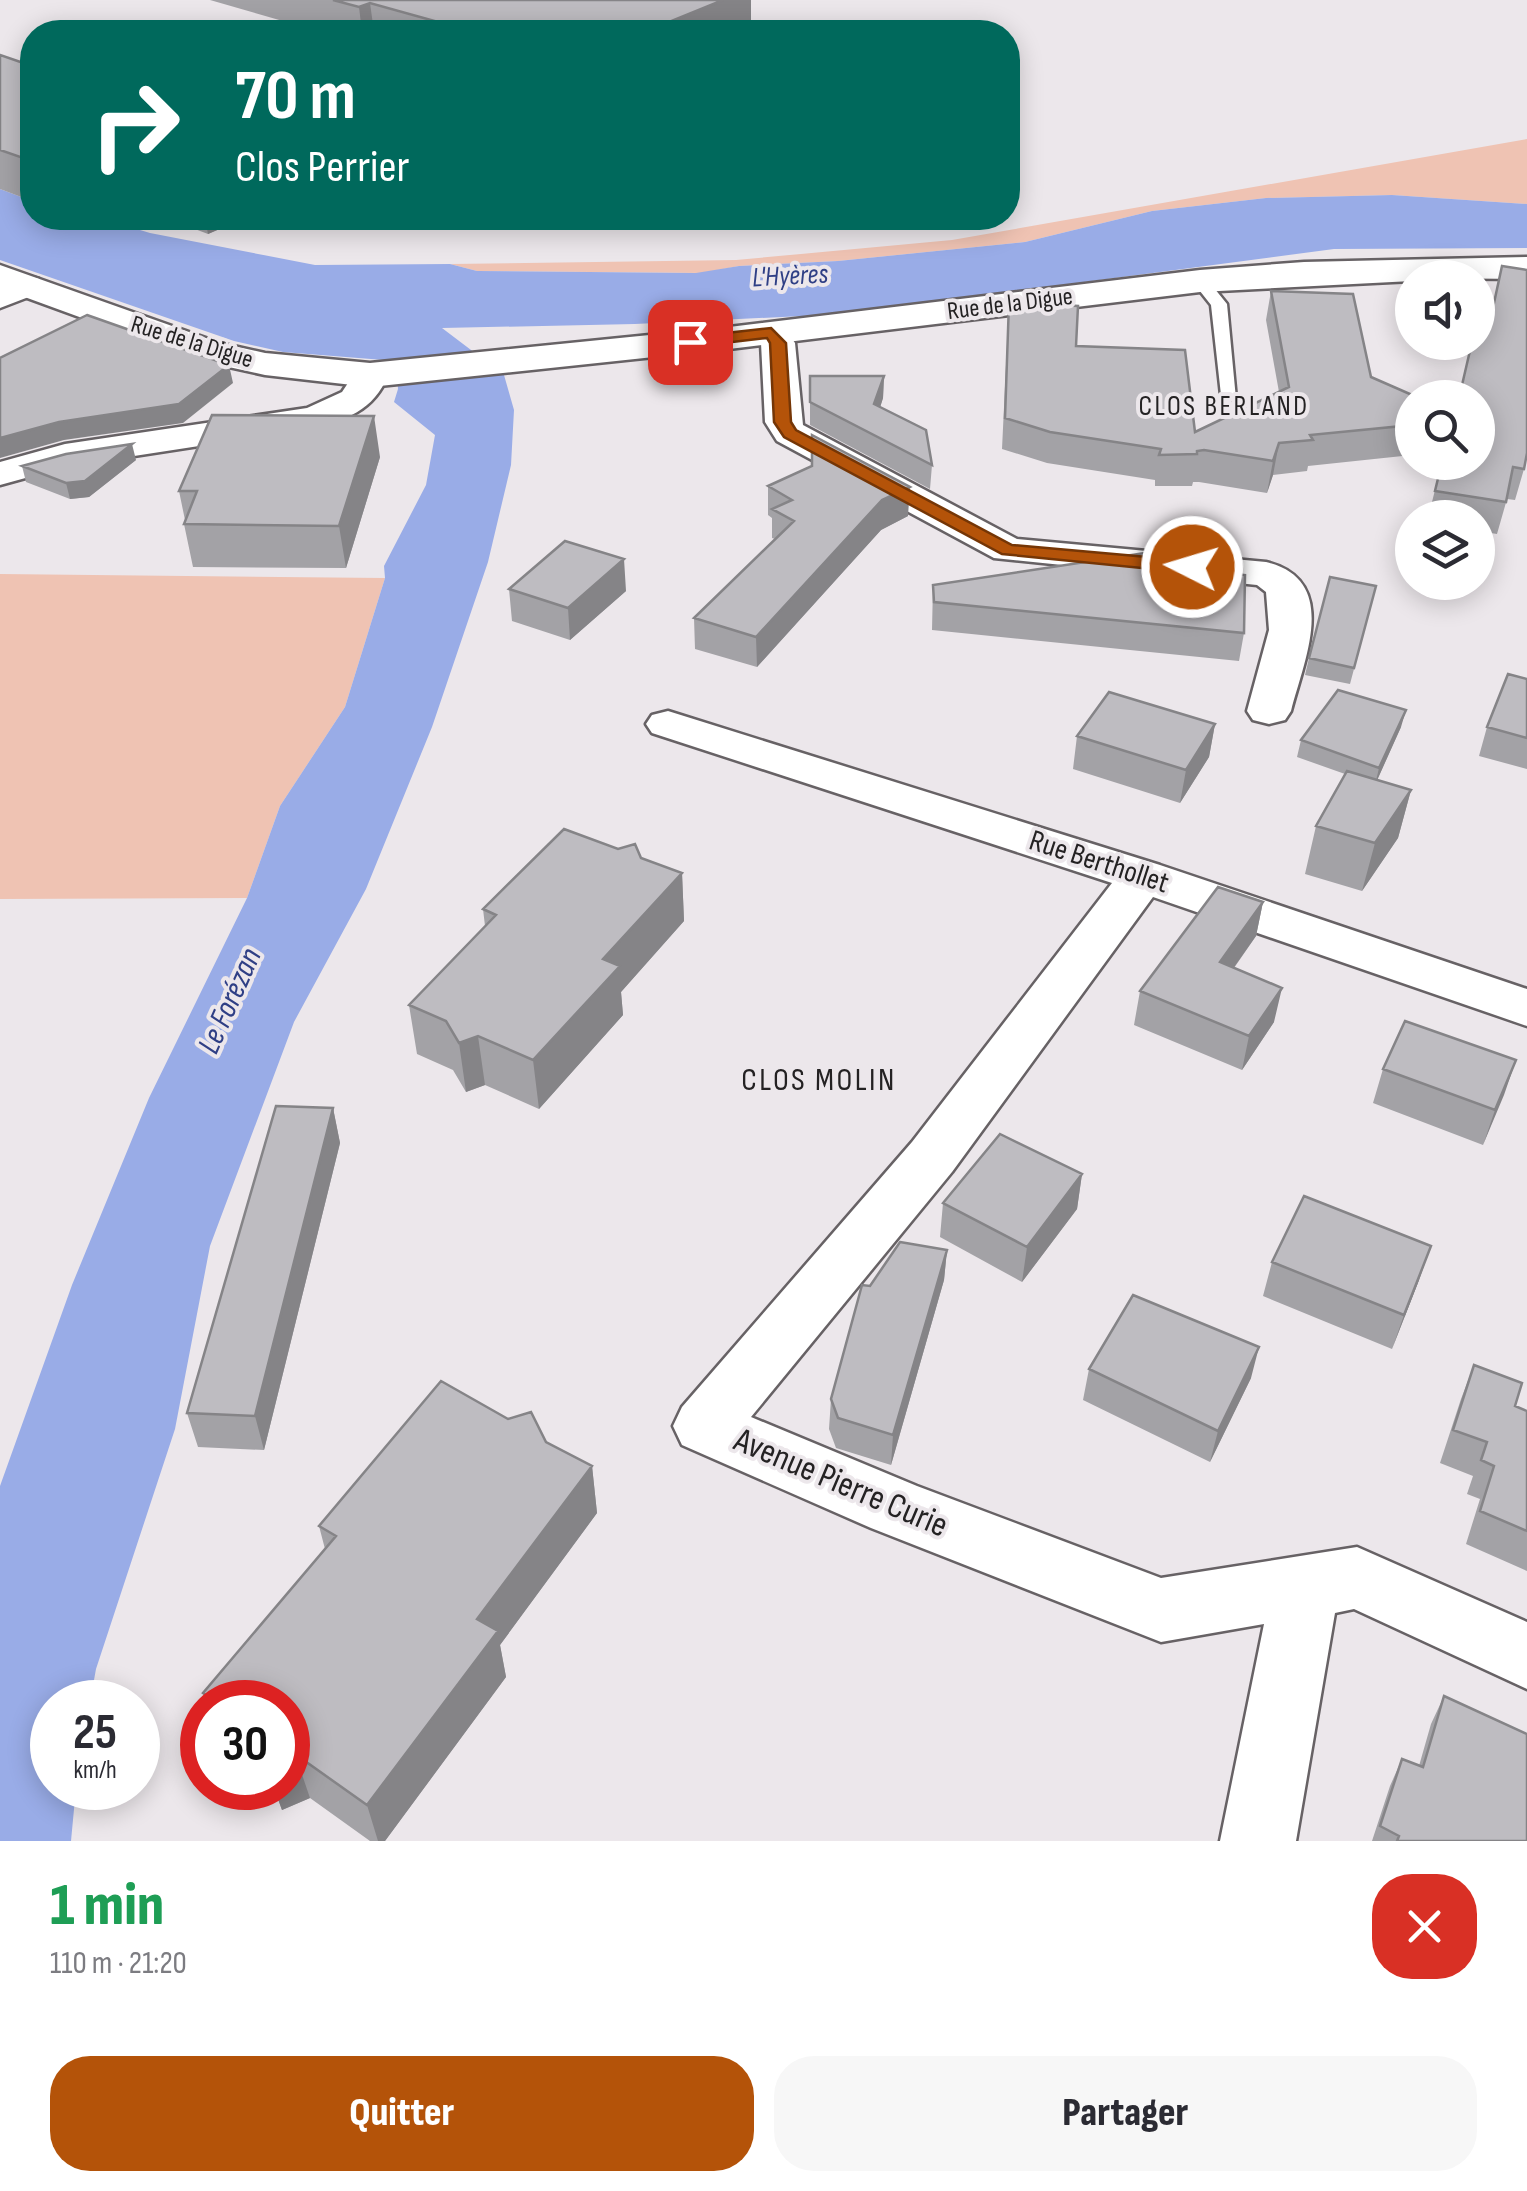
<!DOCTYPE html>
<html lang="fr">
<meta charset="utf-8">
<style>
:root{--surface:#fff;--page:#f7f7f7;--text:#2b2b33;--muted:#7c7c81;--accent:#b45309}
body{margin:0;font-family:"Sofia Sans Condensed",sans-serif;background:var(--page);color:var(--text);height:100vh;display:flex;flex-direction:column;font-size:38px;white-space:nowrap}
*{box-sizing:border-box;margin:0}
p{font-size:32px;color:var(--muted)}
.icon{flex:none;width:55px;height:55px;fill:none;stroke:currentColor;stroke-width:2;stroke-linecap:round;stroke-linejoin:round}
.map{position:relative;height:1841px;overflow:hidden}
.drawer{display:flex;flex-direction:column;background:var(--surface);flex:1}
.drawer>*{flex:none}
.guide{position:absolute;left:20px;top:20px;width:1000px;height:210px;border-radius:40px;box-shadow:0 5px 25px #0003;background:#00695c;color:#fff;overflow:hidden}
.controls{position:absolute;left:1395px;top:260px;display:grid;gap:20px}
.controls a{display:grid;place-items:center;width:100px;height:100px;border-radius:50%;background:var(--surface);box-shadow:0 5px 25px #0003;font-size:50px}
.speed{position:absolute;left:30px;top:1680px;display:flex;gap:20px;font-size:50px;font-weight:700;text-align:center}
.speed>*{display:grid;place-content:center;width:130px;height:130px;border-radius:50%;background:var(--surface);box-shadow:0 5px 25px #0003;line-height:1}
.speed small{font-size:25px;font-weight:400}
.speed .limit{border:15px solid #d22;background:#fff;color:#111}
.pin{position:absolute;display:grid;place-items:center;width:85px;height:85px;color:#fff;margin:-42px;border-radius:20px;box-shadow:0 5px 15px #0006}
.me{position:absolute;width:110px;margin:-55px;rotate:275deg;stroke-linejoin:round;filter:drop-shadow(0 0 8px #0008)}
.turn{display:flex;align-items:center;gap:35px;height:210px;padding:0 50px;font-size:45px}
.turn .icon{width:130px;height:130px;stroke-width:2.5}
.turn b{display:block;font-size:70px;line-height:85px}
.round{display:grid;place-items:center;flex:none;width:105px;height:105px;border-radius:40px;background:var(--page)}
.overview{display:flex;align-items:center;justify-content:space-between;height:170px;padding:0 50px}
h1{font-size:60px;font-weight:800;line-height:75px;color:#1e9e55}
.action{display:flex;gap:20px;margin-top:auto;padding:20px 50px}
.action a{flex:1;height:115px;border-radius:40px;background:var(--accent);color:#fff;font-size:40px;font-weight:800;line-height:115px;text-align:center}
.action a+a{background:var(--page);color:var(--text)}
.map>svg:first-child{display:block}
.green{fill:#efc3b3}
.water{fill:#99ace7}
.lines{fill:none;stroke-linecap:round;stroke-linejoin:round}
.lane-casing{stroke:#676265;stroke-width:5}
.street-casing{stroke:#676265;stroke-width:5}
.secondary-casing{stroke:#676265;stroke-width:5}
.lane{fill:#fff;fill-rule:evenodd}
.street{fill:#fff;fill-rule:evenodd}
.secondary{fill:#fff;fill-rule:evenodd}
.wall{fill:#a3a2a6}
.shaded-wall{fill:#858487}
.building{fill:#bebcc1;stroke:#858487;stroke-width:2.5}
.route{fill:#b45309;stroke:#753606;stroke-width:2.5}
.labels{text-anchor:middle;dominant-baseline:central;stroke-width:8;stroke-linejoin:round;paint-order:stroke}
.far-street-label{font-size:25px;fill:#242223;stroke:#ece7eb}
.far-water-label{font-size:28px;font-style:italic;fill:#2f3f85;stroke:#ece7eb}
.far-neighbourhood-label{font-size:28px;letter-spacing:2.5px;fill:#242223;stroke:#ece7eb}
.street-label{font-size:30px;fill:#242223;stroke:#ece7eb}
.water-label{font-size:32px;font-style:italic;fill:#2f3f85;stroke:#ece7eb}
.neighbourhood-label{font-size:32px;letter-spacing:2.5px;fill:#242223;stroke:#ece7eb}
.near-street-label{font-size:35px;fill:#242223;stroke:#ece7eb}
</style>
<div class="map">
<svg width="1527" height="1841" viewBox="0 0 1527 1841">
<rect width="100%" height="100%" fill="#ece7eb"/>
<path class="green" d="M1527,139v65l-135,-9 -126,3 -114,13 -127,31 -187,19 -99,5 -37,7 -225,-2 -27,-7 286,-4 216,-20z
M0,574l385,4 -40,129 -65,99 -33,92 -247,1z"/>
<path class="water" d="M0,189l32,12v17h68l50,15 165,32 135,-1 27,7 219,2 43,-7 99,-5 187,-19 127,-31 114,-13 126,-3 135,9v44l-193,1 -491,65 -208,10 -193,4 62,47 10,35 -3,55 -23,97 -56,165 -66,162 -72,133 -84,224 -35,183 -79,240 -6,33h-38v86h24l-5,53h-71v-355l72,-201 77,-187 98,-200 33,-92 65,-99 40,-129 -1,-12 42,-81 9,-50 -41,-33 4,-13 -2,-28 -113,-9 -49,-11 -234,-81z"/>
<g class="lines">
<g class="lane-casing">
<path id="lane" d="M1194,278h12l21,26 9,95 -6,1 -9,-5 -10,-90 -19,-24z"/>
</g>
<g class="street-casing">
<path id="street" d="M27,276l12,3 4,7 -4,7 -39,15v-22z
M771,323l12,3 12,17 8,82 214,114 249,23c75,18 38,98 25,149l-6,9 -16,4 -16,-4 -6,-9 22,-81 -3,-38 -9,-7 -263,-27 -217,-117 -12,-19 -4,-79 -7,-10 5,-7z
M370,364l12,4 6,7c-14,36 -43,45 -78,54l-241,37 -69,19v-23l65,-18 242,-36 35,-16 16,-24z
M668,711l492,154 367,124v37l-374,-129 -201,275 -201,245 166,69 244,92 196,-31 170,75v67l-173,-80 -19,4 -39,228h-76l44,-217 -103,18 -290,-114 -189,-83 -9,-19 9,-19 230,-265 200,-259 -460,-150 -6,-9 6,-9z"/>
</g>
<g class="secondary-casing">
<path id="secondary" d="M1527,257v22l-115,-1v3l-212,11 -471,57 -359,38 -105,-12 -68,-15 -197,-72v-23l220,78 45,10 105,10 359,-36 471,-57 104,-8z"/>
</g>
<use href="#lane" class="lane"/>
<use href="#street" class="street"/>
<use href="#secondary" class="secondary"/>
</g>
<path class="wall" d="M210,0h541v26l-16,6h-414z
M0,55l32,11v135l-32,-12z
M166,218h79l-37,16z
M1502,266l22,203 -9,31 -8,-1 -10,35 -19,-3v-13h-50l14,-56 46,-137z
M1271,291l100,86 41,21v57l-104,11 -1,5 -34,4 -6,18 -68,-11h-6l-1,4h-37v-6l-108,-17 -45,-14 7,-147 67,44 119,86 84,-40 -13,-72z
M810,376h74l-1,22 -3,9 52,58 -2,24 -120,-64z
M812,435l96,81 -27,14 -124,137 -62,-18 -1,-31 81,-79 -3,-1v-20l-4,-3v-29l43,-19z
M380,457l-34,111 -153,-1 -9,-43 1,-4 -6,-29z
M136,460l-47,37 -19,2 -44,-17 -4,-16z
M1190,569l54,64 -5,28 -307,-31 1,-45z
M1376,586l-26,98 -45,-9 4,-17z
M509,589l117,2 -56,49 -58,-19z
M1527,679v90l-48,-13 8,-29z
M1215,724l-6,33 -29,46 -107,-34 4,-33z
M1401,727l-24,53 34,10 -13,48 -36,53 -57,-17 11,-48 29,-52 -48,-17 4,-17z
M641,858l41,15 2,48 -63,71 2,23 -84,94 -54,-24 -19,7 -13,-22 -36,-16 -8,-49 76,-79 -2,-17z
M1263,902l-7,34 -22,32 40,54 -32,48 -108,-45 6,-34z
M1516,1060l-33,85 -110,-42 10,-34z
M333,1108l7,35 -76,307 -66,-3 -11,-34z
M1082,1174l-5,35 -55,73 -82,-45 3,-34z
M947,1250l-3,30 -53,185 -55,-17 -7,-19 2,-30 39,-113z
M1272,1262l147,18 -27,69 -129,-53z
M1474,1365l41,41 12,5v160l-61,-27 14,-45 -13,-5 6,-18 -33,-13 21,-64z
M1089,1369l162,9 -41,84 -127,-62z
M546,1442l46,24 5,47 -97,132 6,32 -121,164h-15l-60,-43 -28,12 -8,-22h14v-86h-82l-3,-9 122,-144 -6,-23z
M1444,1696l83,145h-155l18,-55 12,-27 17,7 12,-42z"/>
<path class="shaded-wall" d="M723,0h28v26l-16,6h-83v-3z
M370,3l4,29h-12l-3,-25z
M639,26v6h-16z
M32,155v44l-9,-41z
M205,218h40l-37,16z
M229,365l4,18 -50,40 -119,17 -64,18v-20z
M884,376l-1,22 -9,29v-23z
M374,416l6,41 -34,111 -7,-42z
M1279,443l-6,32 -6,18 6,-32z
M132,444l4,16 -47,37 -19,2 -4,-16z
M910,487l-2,29 -27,14 -124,137 -1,-30 126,-137z
M624,559l2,32 -56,49 -2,-32z
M1406,710l-5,17 -26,58 4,-17z
M1215,724l-6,33 -29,46 6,-33z
M1411,790l-13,48 -36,53 13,-48z
M682,873l2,48 -63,71 2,23 -84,94 -6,-49 70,-101z
M1263,902l-7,34 -43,61 7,-35z
M1282,988l-8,34 -32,48 7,-34z
M478,1036l7,49 -19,7 -7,-49z
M1516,1060l-12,35 -21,50 12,-35z
M333,1108l7,35 -76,307 -9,-34z
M1082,1174l-5,35 -55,73 5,-35z
M1431,1246l-12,34 -27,69 12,-34z
M947,1250l-3,30 -53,185 2,-30z
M1259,1347l-8,31 -41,84 8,-31z
M592,1466l5,47 -97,132 6,32 -121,164h-7l-11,-36 110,-186z
M295,1754l15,44 -28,12 -8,-22h14v-31z"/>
<path class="building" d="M333,0h390l-71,29 -13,-3 -16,6h-149l-104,-29 -11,4z
M0,55l32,11v89l-9,3 -23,-8z
M1502,266l25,4v183l-3,16 -11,-2 -7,35 -71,-11 7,-29h36v-64h-19l13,-56h6v-18l11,2z
M1271,291l82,3 18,83 48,21h-7v27l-102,10 3,5 -34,3 -6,18 -69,-11 -7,1v3l-38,1 2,-6 -111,-17 -45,-14 4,-116 69,4 -2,40 109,4 10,82 94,-45z
M87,315l142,50 -50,39 -120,18 -59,16v-80z
M810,376h74l-10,28 52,26 6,35 -122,-63z
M212,415l162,1 -35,110 -155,-2 13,-33h-18z
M812,435l98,52 -28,13 -126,137 -62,-19 100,-97 -22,-12 20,-9 -24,-14 44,-20z
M132,444l-47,37 -19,2 -44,-17 44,-12z
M565,541l59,18 -56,49 -59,-19z
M1158,551l23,2 9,16 55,6 -1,58 -310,-31 -1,-17z
M1330,577l46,9 -22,82 -45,-10z
M1508,674l19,5v59l-40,-11z
M1338,690l68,20 -27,58 -78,-28z
M1109,692l106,32 -29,46 -109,-34z
M1347,771l64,19 -36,53 -59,-17z
M564,829l54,20 17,-5 6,14 41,15 -79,86 17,7 -87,94 -55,-24 -19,7 -13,-22 -37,-16 87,-90 -13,-6z
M1218,887l45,15 -43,60 62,26 -33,48 -109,-45z
M1405,1021l111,39 -21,50 -112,-41z
M276,1106l57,2 -78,308 -68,-3z
M1000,1134l82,40 -55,73 -84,-44z
M1304,1196l127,50 -27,69 -132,-53z
M900,1242l47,8 -54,185 -55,-17 -7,-19 31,-114 8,1z
M1133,1295l126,52 -41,84 -129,-62z
M1474,1365l48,18 -7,23 12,5v120l-47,-20 14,-45 -13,-6 6,-18 -34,-12z
M441,1381l67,38 23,-7 15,30 46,24 -115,153 21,12 -131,174 -72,-51 -7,3v-55h-72l-13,-9 133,-157 -17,-10z
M1444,1696l83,38v107h-130l2,-5 -19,-10 22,-67 21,8z"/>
<path class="route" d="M771,328l15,15 5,79 5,8 216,115 180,16 9,6 -9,6 -190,-19 -218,-117 -10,-15 -4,-79 -3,-5 -77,9 -8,-5 8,-5z"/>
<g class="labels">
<g class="far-street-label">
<text transform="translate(1010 304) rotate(-7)">Rue de la Digue</text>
<text transform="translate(192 342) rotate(17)">Rue de la Digue</text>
</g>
<g class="far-water-label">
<text transform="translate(790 276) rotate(-3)">L'Hyères</text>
</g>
<g class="far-neighbourhood-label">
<text x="1224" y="406">CLOS BERLAND</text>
</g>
<g class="street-label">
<text transform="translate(1099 862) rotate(18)">Rue Berthollet</text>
</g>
<g class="water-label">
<text transform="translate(230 1001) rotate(-66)">Le Forézan</text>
</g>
<g class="neighbourhood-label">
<text x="819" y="1080">CLOS MOLIN</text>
</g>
<g class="near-street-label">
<text transform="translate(841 1483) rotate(23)">Avenue Pierre Curie</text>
</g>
</g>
</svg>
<div class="controls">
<a><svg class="icon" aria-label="sound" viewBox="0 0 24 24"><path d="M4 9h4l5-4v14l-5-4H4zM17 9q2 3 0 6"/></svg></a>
<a><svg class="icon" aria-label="search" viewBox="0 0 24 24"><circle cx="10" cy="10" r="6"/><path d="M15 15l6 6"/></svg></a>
<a><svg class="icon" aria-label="layers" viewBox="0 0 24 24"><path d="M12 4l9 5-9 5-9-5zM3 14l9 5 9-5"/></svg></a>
</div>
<div class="speed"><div>25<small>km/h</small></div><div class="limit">30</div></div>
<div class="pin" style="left:690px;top:342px;background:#d93025"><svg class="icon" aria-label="arrive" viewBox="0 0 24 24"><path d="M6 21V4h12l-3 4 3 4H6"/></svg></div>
<svg class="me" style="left:1192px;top:567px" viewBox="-20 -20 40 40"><circle r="17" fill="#b45309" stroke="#fff" stroke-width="3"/><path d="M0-11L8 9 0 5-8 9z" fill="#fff"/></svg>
<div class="guide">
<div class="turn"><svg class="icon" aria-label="right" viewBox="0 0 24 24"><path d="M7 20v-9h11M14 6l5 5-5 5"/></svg><div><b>70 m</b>Clos Perrier</div></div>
</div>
</div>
<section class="drawer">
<div class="overview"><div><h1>1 min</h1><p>110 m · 21:20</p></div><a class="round" style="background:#d93025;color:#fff"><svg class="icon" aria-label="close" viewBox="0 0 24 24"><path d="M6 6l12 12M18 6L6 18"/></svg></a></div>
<div class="action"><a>Quitter</a><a>Partager</a></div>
</section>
